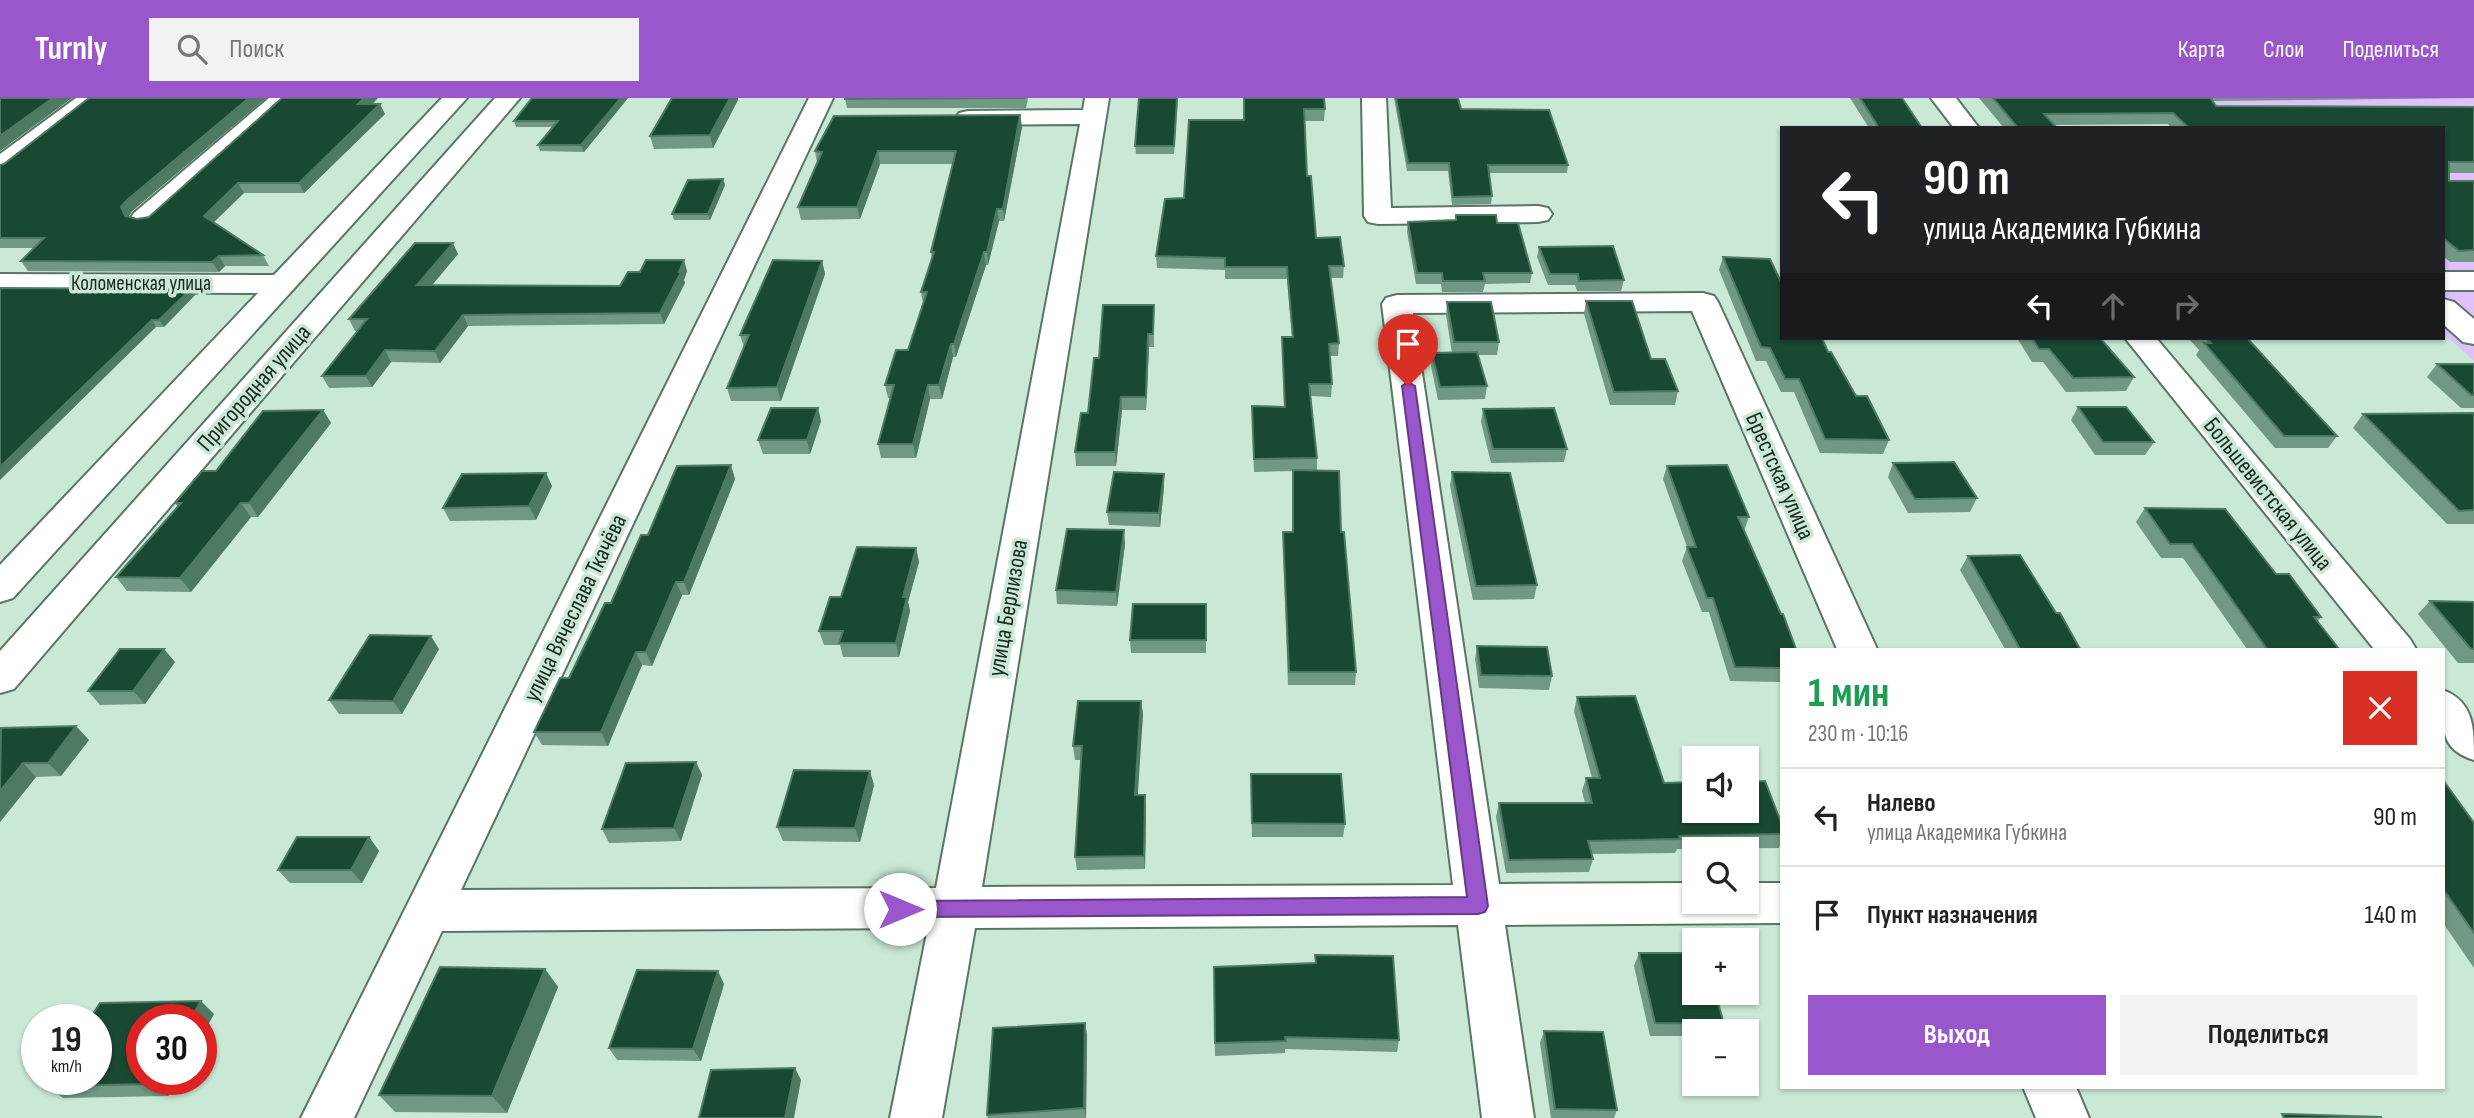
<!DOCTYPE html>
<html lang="ru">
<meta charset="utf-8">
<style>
:root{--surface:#fff;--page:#f2f2f2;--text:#222;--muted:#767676;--line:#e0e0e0;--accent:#9a57cc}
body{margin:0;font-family:"Sofia Sans Condensed",sans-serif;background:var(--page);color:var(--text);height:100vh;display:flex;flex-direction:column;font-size:26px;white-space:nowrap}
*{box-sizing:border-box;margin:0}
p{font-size:23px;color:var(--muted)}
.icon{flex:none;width:38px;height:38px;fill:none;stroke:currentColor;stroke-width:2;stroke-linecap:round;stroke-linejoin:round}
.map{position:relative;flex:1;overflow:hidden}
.side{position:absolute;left:1780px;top:550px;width:665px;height:441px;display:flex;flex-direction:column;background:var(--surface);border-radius:0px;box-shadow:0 2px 5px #0004}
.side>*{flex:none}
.hud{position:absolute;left:1780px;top:28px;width:665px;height:214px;border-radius:0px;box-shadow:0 2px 5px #0004;background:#202124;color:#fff;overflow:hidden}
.tools{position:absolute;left:1682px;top:648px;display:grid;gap:14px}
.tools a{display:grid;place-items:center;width:77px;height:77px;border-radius:0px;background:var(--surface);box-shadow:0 2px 5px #0004;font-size:35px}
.speed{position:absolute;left:21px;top:906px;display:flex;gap:14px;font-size:35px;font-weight:700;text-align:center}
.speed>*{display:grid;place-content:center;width:91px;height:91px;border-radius:50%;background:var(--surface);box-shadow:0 2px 5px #0004;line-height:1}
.speed small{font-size:18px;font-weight:400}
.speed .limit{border:10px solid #d22;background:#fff;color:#111}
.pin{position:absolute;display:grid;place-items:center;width:60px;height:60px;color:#fff;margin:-72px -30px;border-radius:50% 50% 50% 0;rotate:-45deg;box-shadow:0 0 7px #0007}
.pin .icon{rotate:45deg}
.me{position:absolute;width:77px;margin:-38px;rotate:90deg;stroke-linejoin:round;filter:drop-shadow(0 0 5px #0008)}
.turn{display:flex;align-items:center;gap:24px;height:147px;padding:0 28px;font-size:32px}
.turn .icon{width:91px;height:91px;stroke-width:2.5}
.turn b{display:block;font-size:49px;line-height:60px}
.lanes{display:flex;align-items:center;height:66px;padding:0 28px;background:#0003;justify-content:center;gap:35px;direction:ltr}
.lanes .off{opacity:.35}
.round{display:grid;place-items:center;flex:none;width:74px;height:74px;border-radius:0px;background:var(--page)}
.head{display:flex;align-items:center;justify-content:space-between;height:119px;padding:0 28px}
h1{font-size:42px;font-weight:700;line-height:52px;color:#1e9e55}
.button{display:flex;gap:14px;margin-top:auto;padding:14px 28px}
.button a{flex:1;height:80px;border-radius:0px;background:var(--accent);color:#fff;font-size:28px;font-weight:700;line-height:80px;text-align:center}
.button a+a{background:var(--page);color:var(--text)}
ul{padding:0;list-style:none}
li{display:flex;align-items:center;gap:21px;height:98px;padding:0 28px;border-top:2px solid var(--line)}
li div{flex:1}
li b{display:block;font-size:26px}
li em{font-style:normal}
header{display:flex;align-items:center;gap:42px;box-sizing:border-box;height:98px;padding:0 35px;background:var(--accent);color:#fff}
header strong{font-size:33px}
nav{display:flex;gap:38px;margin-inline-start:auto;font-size:24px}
.search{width:490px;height:63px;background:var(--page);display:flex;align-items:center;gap:18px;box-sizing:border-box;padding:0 24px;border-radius:0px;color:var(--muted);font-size:26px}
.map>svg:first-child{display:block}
.green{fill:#dfc0fc}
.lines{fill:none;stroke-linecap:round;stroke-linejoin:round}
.minor-casing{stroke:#597565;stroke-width:4}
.tertiary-casing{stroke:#597565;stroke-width:4}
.minor{fill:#fff;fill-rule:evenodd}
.tertiary{fill:#fff;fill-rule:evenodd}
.wall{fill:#719884}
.shaded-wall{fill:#4e7963}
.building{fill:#194932;stroke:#4e7963;stroke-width:2}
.route{fill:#9a57cc;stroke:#643985;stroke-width:2}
.labels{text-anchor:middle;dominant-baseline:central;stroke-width:7;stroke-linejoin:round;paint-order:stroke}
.far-street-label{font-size:21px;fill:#1b2720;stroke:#c9e8d6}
.street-label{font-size:24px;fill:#1b2720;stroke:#c9e8d6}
</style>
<header>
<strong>Turnly</strong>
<div class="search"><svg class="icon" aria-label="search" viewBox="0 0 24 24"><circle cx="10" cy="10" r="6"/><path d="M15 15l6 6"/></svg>Поиск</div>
<nav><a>Карта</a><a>Слои</a><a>Поделиться</a></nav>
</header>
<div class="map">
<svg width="2474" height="1020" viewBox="0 0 2474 1020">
<rect width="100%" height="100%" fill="#c9e8d6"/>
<path class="green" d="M2183,0h291v263l-31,-28v-205h-228z"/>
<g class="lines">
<g class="minor-casing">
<path id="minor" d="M76,0h27l-94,74 -9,2v-20z
M269,0h26l-141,127 -10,2 -10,-2 -4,-6 4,-6z
M442,0h25l-454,500 -13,4v-37l258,-272 -258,-1v-18l274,1z
M809,0h24l-372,792 475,-2 144,-764 -112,1 -9,-2 -3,-5 3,-5 9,-2 115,-1 2,-12h24l-127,789 471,-2 -71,-581 4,-6 11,-3 306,-2 11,3 4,6 159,347h-40l-145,-338 -279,2 86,571 195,-1v18h52v-18h36v40l-277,2 29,193h-52l-24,-193 -483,3 -33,190h-52l38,-190 -486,3 -88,187h-53z
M1362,0h24l5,110 147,-2 10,2 4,6 -4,6 -10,2 -160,2 -10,-2 -4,-6z
M1931,0h25l23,30h-25z
M2443,174h31v18h-31z
M2443,201l11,3 20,17v25l-11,-2 -20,-18z
M2125,240h31l254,301 6,10h-42z
M2443,592c31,12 31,37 31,70 -37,-11 -31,-37 -31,-70z
M2023,989h53l13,31h-53z"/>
</g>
<g class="tertiary-casing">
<path id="tertiary" d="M495,0h25l-506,591 -14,4v-42z"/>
</g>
<use href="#minor" class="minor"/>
<use href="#tertiary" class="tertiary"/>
</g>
<path class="wall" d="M89,0h177l-134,113 -4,6 9,2 12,-2 223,-113 13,10 -81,79h-60l-31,29 50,33 6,11h-44l-6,6 -191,-1 -7,-10 13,-13h-34v-83l4,-1z
M628,0l-44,54 -44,-1 -2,-6 14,-18h-36l-2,-6z
M672,0h66v2l-25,48 -59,1 -4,-13z
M845,0h183l-2,10h-179z
M1139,0h39l-4,56h-38l-1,-8z
M1244,0l81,11 -1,12h-19l2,55 9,62 28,28 -1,12h-12l8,65 -1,13h-8l2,28 -1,13 -20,-1 6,62v12l24,62 15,140 -1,13h-67l-5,-139v-14h10v-61l-39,1 -2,-53v-13l32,1 -2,-70h10l-5,-58h-62v-9l-68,-2 -1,-12 28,-58 60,-78z
M1394,0h64l3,11 107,56 -1,8h-78l3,23 -1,8 -39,1 -4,-34h-41z
M1850,0h52l20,30h-53z
M1979,0h495l-261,3 3,5 258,1v66h-25v8h25v81h-24l-7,-6v-128h-272l-3,-4 -114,1 3,3h-53z
M1020,17l2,12 -18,94h-5l-11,44h-2l-30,92h-3l-11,42h-12l-14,59h-35l-3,-14 13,-46h-3l-3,-13 23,-35 15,-46 -2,-12 11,-34 -1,-6 22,-88h-73l-20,55 -59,1 -3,-13 19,-44 -2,-12z
M723,81l2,6 -15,35h-36l-2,-6z
M1456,117l41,8 35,50 -2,10 -45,1 -2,8h-41l-1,-8h-25l-9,-52 1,-10 47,-2z
M1539,149l85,33 -3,11h-44l-2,-6h-27l-11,-28z
M458,156l-26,31 188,1 67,-15 -3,9 1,3 -21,41 -196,2 -28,37 -49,-1 -19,25 -43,1 -7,-12 36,-45h-3l-6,-12z
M1723,159l59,81 46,14 28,44 33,44 -6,14 -63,-1 -26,-61h-13l-15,-31h-10l-37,-91z
M822,163l3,13 -44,127h-50l-4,-13 17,-41 -4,-12z
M0,190l191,1 4,6 -31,32h-8z
M1586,203l65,58 27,32 -3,14h-65l-26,-91z
M1447,204l52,40 -2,13h-19l9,31 -2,13 -47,1 -7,-34 1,-13h20l-6,-38z
M1154,207v42h-5l-3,63h-24l-6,56h-40l-1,-14 13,-39 11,-55z
M2017,240h83l34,39 -8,14 -60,1 -23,-30h-11z
M2188,240h59l90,98 -9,12h-53l-79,-93 3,-5z
M2437,266h37v44h-13l-34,-31z
M2078,309l76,35 -9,13h-50l-24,-35z
M818,310l3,13 -11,33h-47l-5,-14z
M1483,311l84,40 -3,13 -73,1 -10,-41z
M323,312l8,13 -73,94h-7l-60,75 -64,-1 -11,-14 62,-70 -3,-4 41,-32z
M2474,315v111h-27l-94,-96 10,-14z
M1893,365l84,35 -7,14 -62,1 -20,-36z
M1667,368l82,51 -5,14 38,118v33l-52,-1 -21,-69h-7l-20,-51 5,-14 -24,-68z
M1452,374l85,113 -3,14 -61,1 -23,-114z
M1164,376v13l-4,40 -51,-2 -2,-13z
M735,381l-46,116h-7l-30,71 -10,-1 -34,81 -66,-1 -8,-13 35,-54 79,-143z
M552,388l-16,34 -86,1 -7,-13z
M2145,410l131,66 45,43 -3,4 21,28h-92l-64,-91h-22l-25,-36z
M1125,446l-8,62 -60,-2 -1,-14z
M916,450l3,14 -11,40 2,9 -11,46h-56l-3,-12h-16l-5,-14 22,-34z
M1968,458l88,57 24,36h-75l-45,-79z
M2430,503l44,1v61h-16l-40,-49z
M1206,506v49h-75l-1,-13z
M1477,548l75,30 -3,14 -70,-2 -4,-29z
M439,551l-37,65h-63l-10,-14z
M175,564l-30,42 -45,1 -12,-14z
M1577,599l87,86 118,42v16l-3,7 -102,1 -2,4 -83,1 1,5 -4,13 -83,1 -10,-56 3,-14h86l-3,-12 4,-13h6l-18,-67z
M1141,603l2,13 -6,81 9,13 -1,61 -68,1 -2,-13 6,-97h-6l-2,-14z
M0,630l89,12 -28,36 -25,1 -36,45z
M696,664l6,13 -21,66 -72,2 -7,-14z
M1251,676l94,50 -2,13h-91z
M2443,682l31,43v145l-31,-45z
M874,687l-14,57 -77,-1 -6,-14z
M369,739l10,14 -17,32h-72l-12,-13z
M1639,855l85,71 -4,7h-26v5h-44l-16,-70z
M1315,857l84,85 -2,12 -112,-3v4l-70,3 -1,-89 101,-4z
M545,871l13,18 -51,126 -112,-1 -16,-17z
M724,886l-23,77 -84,-1 -8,-12z
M214,916l-13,23v-17l-24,60 -9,16 -105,2 -16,-12z
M1085,925l2,12 -1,83h-98l-1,-3z
M1544,933l73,79 -3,8h-63l-11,-75z"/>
<path class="shaded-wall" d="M53,0h19l-72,53v-15z
M249,0h17l-134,113 -4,7 -3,-2 -4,-9 5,-6z
M364,0h14l-15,16 -5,-10z
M621,0h7l-44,54 -3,-7z
M730,0h8v2l-25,48 -3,-13z
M380,6l5,10 -81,79 -5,-10z
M1020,17l2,12 -18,94 -1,-12z
M878,53l2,13 -20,55 -3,-12z
M723,81l2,6 -15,35 -2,-6z
M238,85l6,10 -34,33 -6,-10z
M997,111l2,12 -11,44 -1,-13z
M453,145l5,11 -35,42 -6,-11z
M984,154l2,13 -30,92 -2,-13z
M219,158l6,10 -6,6 -7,-10z
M684,162l3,11 -3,9 1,3 -21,41 -4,-11z
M822,163l3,13 -44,127 -4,-14z
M191,191l4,6 -31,32 -5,-7z
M463,217l5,11 -28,37 -5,-12z
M152,222l4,7 -156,153v-13z
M1148,236l1,13 -3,63v-13z
M951,246l2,13 -11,42 -3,-14z
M385,252l6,12 -19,25 -6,-11z
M928,287l2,14 -14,59 -3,-14z
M1121,299l1,13 -6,56 -1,-14z
M818,310l3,13 -11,33 -3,-14z
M323,312l8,13 -73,94 -9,-14z
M731,367l4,14 -46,116 -5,-13z
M546,375l6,13 -16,34 -7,-14z
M1164,376v13l-4,40 -1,-14z
M241,405l10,14 -60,75 -11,-14z
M1124,432l1,14 -8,62 -1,-14z
M916,450l3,14 -11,40 2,9 -11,46 -3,-14 7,-46z
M676,484l6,13 -30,71 -6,-14z
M431,538l8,13 -37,65 -9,-13z
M164,551l11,13 -30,42 -12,-13z
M636,554l6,13 -34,81 -7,-14z
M1141,603l2,13 -6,94 -2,-13z
M76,628l13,14 -28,36 -13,-13z
M696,664l6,13 -21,66 -7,-13z
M23,665l13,14 -36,45v-31z
M870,673l4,14 -14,57 -5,-14z
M1145,697l1,13 -1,61 -1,-13z
M369,739l10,14 -17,32 -11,-13z
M545,871l13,18 -51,126 -15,-17z
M718,873l6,13 -23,77 -8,-12z
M201,903l13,13 -13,23v-17h-11z
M1085,925l2,12 -1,83 -2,-10z
M795,970l6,12 -7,38h-9z
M156,982h21l-9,16 -15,-12z"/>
<path class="building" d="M0,0h53l-53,38z
M89,0h160l-123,103 -5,6 4,9 12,3 12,-2 133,-119h82l-6,6h22l-81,79h-61l-34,33 59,39 -44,1 -7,6 -191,-1 23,-23h-44v-73l4,-1z
M532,0h89l-40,47h-43l20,-24h-44z
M672,0h58l-20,37 -60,1z
M845,0h180l-180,1z
M1139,0h38l-3,48h-39z
M1244,0h80l1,11h-21l3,67h4l5,62 24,-1 4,29h-15l10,77 -10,1 3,40h-23l8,74 -63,1 -2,-53 33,1 -3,-70h11l-6,-70h-62v-9l-69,-2 9,-57 19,-1 5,-78h55z
M1396,0h62l3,11 88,1 19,55h-80l4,31 -39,1 -4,-34h-41z
M1860,0h42l20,30h-43z
M1993,0h219l-1,1 5,7 258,1v55h-25v19h25v69l-15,1 -16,-13v-110h-254l-16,-15 -129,1 13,14h-39z
M1020,17l-17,94h-6l-10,43h-3l-30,92h-3l-12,41h-11l-15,59h-35l16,-59h-9l11,-35h12l19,-58h-6l13,-40h-3l25,-101h-78l-21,56h-59l24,-55 -7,-1 19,-35z
M723,81l-15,35h-36l16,-34z
M1456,117h40l1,8h21l14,50h-49l2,8h-42l-1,-8h-25l-9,-51 48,-2z
M415,145h38l-36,42 203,1 8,-14h12l6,-12h38l-5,12h2l-21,41 -197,2 -28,36 -50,-1 -19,26h-44l45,-57h-18z
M1613,148l11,34 -45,1 -1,-7h-28l-11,-27z
M1723,159l47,2 12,25v54h40l6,14h3l25,44h11l22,44 -64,-1 -26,-60h-14l-15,-31 -9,-1z
M773,162l49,1 -45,126 -50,1 22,-53h-9z
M0,190l191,1 -32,31h-7l-152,147z
M1586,203h46l19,58h14l13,32 -64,1z
M1447,204h44l8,40h-45z
M1103,207h51l-1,29h-5l-2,63h-25l-6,55h-40l6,-39h7l6,-55h5z
M2032,240h68l34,39 -61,1 -24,-29h-10z
M2206,240h41l90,98h-53l-80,-93h7z
M1477,254l10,34 -47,1 -8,-34z
M2437,266h37v31h-3z
M2078,309h48l28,35h-51z
M771,310h47l-11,32h-49z
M1554,310l13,41h-74l-10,-40z
M323,312l-74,93h-8l-61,75 -64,-1 65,-74h-6l27,-32h14l47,-60z
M2474,315v97l-15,1 -96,-97z
M1954,364l23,36 -62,1 -22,-36z
M731,367l-47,117h-8l-30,70h-10l-35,80h-67l26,-54h9l36,-75h6l30,-68h7l29,-69z
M1727,367l22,52h-11l43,97h2l13,35h-14v19l-47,-1 -22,-69h-6l-20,-51h9l-29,-81z
M1293,372l46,1 2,61h3l12,140h-67l-6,-140h10z
M1114,374l50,2 -5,39 -52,-1z
M1452,374l58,1 27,112 -61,1z
M546,375l-17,33 -86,2 19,-34z
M2145,410l80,1 51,65h13l32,43h-7l25,32h-72l-75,-105h-22z
M1067,431l57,1 -8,62 -60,-2z
M857,449l59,1 -13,49h4l-11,46h-57l4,-12h-24l11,-34h11z
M2020,457l36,58h4l20,36h-60l-52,-93z
M2430,503l44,1v47h-3z
M1133,506h73v36h-76z
M370,537l61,1 -38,65 -64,-1z
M1477,548l70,1 5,29 -71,-1z
M120,551h44l-31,42h-45z
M1635,598l29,87 30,-1v28h52v-28l19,-1 17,44v9l-103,2 1,3 -92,2 5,18 -84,1 -10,-57h93l-6,-25h14l-23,-81z
M1078,603h63l-6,94h10l-1,61 -69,1 7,-111h-9z
M76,628l-28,37h-25l-23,28 1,-63z
M696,664l-22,66 -72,1 24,-66z
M794,672l76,1 -15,57 -78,-1z
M1251,676h90l4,50 -93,-1z
M2443,682l31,43v110l-31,-44z
M297,739h72l-18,33h-73z
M1639,855h55v39h21l9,32 -69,-1z
M1315,857l78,1 6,84 -114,-3 1,4 -71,2 -1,-76 102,-4z
M440,869l105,2 -53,127 -113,-1z
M637,872l81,1 -25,78 -84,-1z
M201,903l-11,19h-48v60h14l-3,4 -106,2 4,-6h45v-60h-7l11,-17z
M1085,925l-1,85 -97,7 6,-87z
M1544,933l59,1 14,78 -62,-1z
M795,970l-10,50h-86l12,-48z
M2282,1016l99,3v1h-97z"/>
<path class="route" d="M1408,284l7,4 73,520 -3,6 -7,2 -578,3 -7,-2 -3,-6 3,-6 7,-2 567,-4 -65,-511z"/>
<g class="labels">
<g class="far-street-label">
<text x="141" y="185">Коломенская улица</text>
</g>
<g class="street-label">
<text transform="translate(254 290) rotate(-49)">Пригородная улица</text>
<text transform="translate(1780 378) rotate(66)">Брестская улица</text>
<text transform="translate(2268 396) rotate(51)">Большевистская улица</text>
<text transform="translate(575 510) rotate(-64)">улица Вячеслава Ткачёва</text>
<text transform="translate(1008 510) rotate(-80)">улица Берлизова</text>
</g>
</g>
</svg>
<div class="tools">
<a><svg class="icon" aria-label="sound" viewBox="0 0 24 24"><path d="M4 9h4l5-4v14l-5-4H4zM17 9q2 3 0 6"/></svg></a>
<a><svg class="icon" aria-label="search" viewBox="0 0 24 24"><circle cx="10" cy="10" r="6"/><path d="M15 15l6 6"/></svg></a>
<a>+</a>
<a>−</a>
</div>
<div class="speed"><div>19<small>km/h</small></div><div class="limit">30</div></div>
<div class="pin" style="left:1408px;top:288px;background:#d93025"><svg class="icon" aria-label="arrive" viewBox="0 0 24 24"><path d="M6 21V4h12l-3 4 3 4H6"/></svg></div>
<svg class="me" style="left:900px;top:811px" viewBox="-20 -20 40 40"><circle r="19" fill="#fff"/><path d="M0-13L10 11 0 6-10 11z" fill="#9a57cc"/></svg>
<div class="hud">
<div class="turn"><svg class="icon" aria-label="left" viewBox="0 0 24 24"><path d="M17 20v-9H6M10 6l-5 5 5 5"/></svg><div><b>90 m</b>улица Академика Губкина</div></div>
<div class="lanes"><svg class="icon" aria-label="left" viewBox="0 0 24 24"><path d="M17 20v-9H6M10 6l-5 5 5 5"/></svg><svg class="icon off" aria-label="ahead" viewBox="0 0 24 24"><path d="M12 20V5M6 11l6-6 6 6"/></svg><svg class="icon off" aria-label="right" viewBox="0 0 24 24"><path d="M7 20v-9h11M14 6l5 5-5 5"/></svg></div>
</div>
<section class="side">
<div class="head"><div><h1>1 мин</h1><p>230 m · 10:16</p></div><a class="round" style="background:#d93025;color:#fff"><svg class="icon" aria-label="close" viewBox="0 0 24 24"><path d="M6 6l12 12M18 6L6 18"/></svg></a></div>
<ul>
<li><svg class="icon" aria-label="left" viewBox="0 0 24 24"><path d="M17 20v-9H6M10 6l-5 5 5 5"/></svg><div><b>Налево</b><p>улица Академика Губкина</p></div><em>90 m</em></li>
<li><svg class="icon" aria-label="arrive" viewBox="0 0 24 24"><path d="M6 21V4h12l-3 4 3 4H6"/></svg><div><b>Пункт назначения</b></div><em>140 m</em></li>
</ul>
<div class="button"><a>Выход</a><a>Поделиться</a></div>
</section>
</div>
